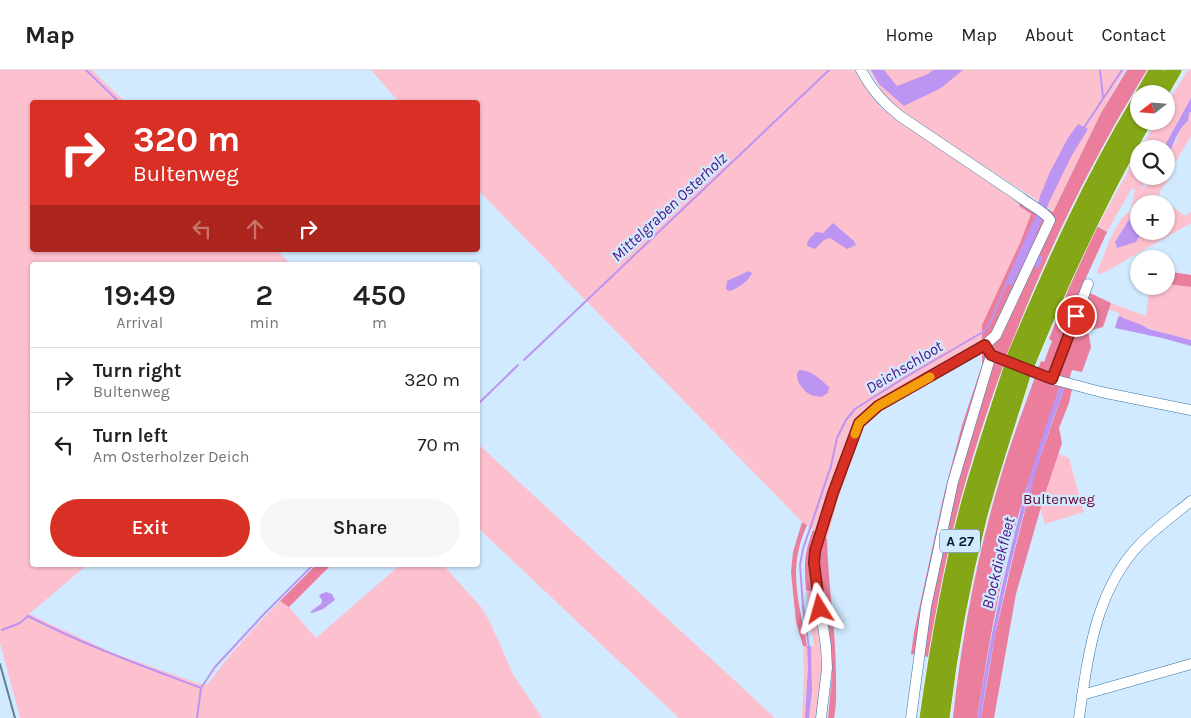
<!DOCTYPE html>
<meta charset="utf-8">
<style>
:root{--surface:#fff;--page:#f6f6f6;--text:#202124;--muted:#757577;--line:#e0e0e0;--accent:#d93025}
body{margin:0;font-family:Karla,sans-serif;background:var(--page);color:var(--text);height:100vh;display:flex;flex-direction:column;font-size:19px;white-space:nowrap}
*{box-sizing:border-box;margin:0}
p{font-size:16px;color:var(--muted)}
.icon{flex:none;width:28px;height:28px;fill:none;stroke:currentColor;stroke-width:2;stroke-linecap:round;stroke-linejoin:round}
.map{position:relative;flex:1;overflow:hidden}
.details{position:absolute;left:30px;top:192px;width:450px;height:305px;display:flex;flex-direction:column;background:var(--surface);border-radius:5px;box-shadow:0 1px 4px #0004}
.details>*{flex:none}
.top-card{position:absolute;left:30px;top:30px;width:450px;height:152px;border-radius:5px;box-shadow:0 1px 4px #0004;background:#d93025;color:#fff;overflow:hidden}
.needle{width:32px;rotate:253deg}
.fabs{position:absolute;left:1130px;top:15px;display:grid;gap:10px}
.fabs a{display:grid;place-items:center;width:45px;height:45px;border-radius:50%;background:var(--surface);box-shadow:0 1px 4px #0004;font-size:25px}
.pin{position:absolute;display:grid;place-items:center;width:42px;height:42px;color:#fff;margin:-21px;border:2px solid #fff;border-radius:50%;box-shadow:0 1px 5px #0007}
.me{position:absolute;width:55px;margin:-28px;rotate:352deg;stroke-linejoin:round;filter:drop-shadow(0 0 4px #0008)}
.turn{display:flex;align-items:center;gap:18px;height:105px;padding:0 20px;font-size:22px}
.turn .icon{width:65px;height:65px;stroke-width:2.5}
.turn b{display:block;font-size:35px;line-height:42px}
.lanes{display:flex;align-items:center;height:48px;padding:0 20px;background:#0003;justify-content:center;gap:25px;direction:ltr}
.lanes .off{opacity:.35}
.eta{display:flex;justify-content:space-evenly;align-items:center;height:85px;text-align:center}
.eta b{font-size:30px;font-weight:600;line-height:35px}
.button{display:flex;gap:10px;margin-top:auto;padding:10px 20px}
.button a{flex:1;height:58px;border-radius:30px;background:var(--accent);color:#fff;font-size:20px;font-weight:600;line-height:58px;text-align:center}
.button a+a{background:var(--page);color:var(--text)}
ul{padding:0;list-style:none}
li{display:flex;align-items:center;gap:15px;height:65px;padding:0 20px;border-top:1px solid var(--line)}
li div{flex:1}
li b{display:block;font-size:19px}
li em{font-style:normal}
header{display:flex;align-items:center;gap:30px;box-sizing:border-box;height:70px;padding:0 25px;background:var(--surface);border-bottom:1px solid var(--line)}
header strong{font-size:24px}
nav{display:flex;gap:28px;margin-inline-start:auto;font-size:18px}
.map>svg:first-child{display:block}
.green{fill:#fdc0cf;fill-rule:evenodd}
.forest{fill:#eb7e9d}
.water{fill:#bc94f1}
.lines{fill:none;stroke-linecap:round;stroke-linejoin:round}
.stream{stroke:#bc94f1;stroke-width:2}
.minor-casing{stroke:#3474a3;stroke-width:11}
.highway-casing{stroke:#fff;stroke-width:16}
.minor{stroke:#fff;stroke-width:10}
.highway{stroke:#85a616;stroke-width:15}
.rail{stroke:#647e92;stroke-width:2}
.highway-bridge-casing{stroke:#fff;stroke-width:16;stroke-linecap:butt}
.highway-bridge{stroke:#85a616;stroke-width:15}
.route-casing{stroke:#8d1f18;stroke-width:12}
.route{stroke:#d93025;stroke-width:9}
.slow{stroke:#f59e0b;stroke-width:9}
.labels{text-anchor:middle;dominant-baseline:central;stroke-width:4.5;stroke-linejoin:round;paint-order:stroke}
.shield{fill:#d1eaff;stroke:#415b6f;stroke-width:1}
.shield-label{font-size:14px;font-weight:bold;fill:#031e31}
.park-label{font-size:15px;fill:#66002e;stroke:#d1eaff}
.water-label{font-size:16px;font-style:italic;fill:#4d107f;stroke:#d1eaff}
</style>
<header>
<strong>Map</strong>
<nav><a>Home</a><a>Map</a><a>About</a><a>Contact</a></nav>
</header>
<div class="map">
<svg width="1191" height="648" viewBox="0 0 1191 648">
<rect width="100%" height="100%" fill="#d1eaff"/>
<path class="green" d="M0,0h92l33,32h-93v148h244l16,15h-260v300h55l-58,49 84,39 87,31h8c21,-30 46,-56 72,-83l9,6 27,31 84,-73h43l38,42 9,15 23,52 29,44h-522l-20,-75z
M371,0h486l14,24 9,13 140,96 -1,3 12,8 -49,128 -126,79 -17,47 8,6 -8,22 -12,43 -25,-17 -324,-332v-88h-79z
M869,0h256l-24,43 -48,98 -139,-90 -27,-21z
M1188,0h3v28l-28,51h-22l16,-28h9v-16z
M1191,42v24l-16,27 -3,11 -12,17 -1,5 10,8 16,12 6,-4v11l-84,48 -7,3 -3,-1 13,-34 11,-20 10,-9 4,-21 -3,-1 -25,44 -9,-7 41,-73v24h10l-8,14 12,-8 4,-6h9c0,-13 3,-23 10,-35 5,-9 1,-12 12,-20l1,-8zM1139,134h27v16l2,4 -2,2v5l-25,3c-4,10 -15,10 -24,14l-2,-6c7,-9 12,-26 24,-28z
M1166,214l25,3v53c-24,-6 -46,-12 -68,-22l-2,-2 -3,1 1,-4 -10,-3 2,-7 35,13 4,-30h16z
M478,374l255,235 42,39h-96l-201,-190z
M1051,380l18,8 15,54 -39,12 -8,-25z
M806,520l8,2 9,63 -5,63h-9l3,-27 -1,-45h3z
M803,576h4l1,21 -3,51h-3l2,-45z"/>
<path class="forest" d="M1127,0h20c-82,133 -145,278 -186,428 -14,53 -24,106 -33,159l-17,-3 3,-22 30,-138 18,-69 20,-60v-40l38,-82 11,-29 -12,-8 5,-11 29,17 48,-99z
M1097,156l10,6 -22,48 3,12 23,11 -8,24 -15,4 3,16 -9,25 -10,-2 -5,17 5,2 -3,14 -10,25 3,15 -19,57 -27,94 -22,124h-13l14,-82 19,-83 21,-81 29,-83 -5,-1c-17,55 -37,109 -51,165 -13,54 -22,110 -31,165h-24c9,-84 25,-168 50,-249 11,-37 25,-72 38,-108l3,1 8,-21 -3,-2 20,-51z
M1166,201l25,4v12l-25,-3z
M802,452l5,3c-20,45 -8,76 0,121h-4l-7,-24 -5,-50 2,-20z
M813,460l4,3 -3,59 -8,-2c-2,-26 -2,-36 7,-60z
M823,466l4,3c1,46 9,91 9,136 0,15 1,29 -2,43h-6l4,-43 -1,-30 -14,-80z
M316,495h15l-42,42 -9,-6z"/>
<path class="water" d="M871,0h13l13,16 31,-12 5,-4h30l-22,18 -37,18 -25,-22z
M1191,28v14l-2,1 -1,8c-12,9 -15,27 -22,40v-12h-3z
M1078,54l10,5 -16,26 -22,45 -21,52 14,5 -5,12 -9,-9 -4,-1 -13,27 -7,-3 30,-66 5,-21 10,-24 18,-34z
M1135,144h4v17h23l-2,2 -19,1 -5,8 -19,6 -2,-6 13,-21z
M833,153l21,18 2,4 -9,4 -17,-11 -6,2 -9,9 -8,-3c0,-6 4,-9 9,-14l7,1z
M749,201l3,2c-3,8 -15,16 -23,18l-3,-2 1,-8z
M1122,246l1,2 19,7 7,4 42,11v6l-29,-8 -47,-10 3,-11z
M799,300c12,0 21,9 30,17l-1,6 -7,4c-3,-1 -9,-1 -12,-3 -7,-5 -16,-16 -10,-24z
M1059,318l5,1c-40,106 -66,217 -83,329h-4c18,-112 43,-223 82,-330z
M326,522l6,2 3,6 -12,9 -11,4 -2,-1 11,-8 1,-4 -3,-4 2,-2z
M807,576h4l1,45 -3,27h-4l3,-51z"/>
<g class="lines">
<path class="stream" d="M86,0l33,32
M1100,0l3,27
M1083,59l39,-59
M1085,242l1,-5
M524,290l305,-290
M478,334l40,-39
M2,560l18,-7 8,-7c56,29 115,50 173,72
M809,578l-6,-42 -3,-41 3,-16 28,-83 6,-28 9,-18 9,-11 49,-31 79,-46 6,-7 18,-42
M197,648l4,-30 14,-21 49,-53 49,-49"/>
<g class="minor-casing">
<path id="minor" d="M988,280l3,5 61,24 49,13 90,18
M1052,309l36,-95
M1082,625l109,-31
M821,648l6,-50 -1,-21 -12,-84 1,-12 18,-58 26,-70 19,-17 107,-61 11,-10 54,-115c-4,-8 -22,-16 -30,-23l-120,-81c-17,-13 -29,-27 -39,-46
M911,648l15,-111 27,-125 38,-127
M1079,648c9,-62 16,-128 62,-175 15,-15 33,-28 50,-42"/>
</g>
<g class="highway-casing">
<path id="highway" d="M1143,24l14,-24
M1160,24l14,-24
M1013,290c37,-88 76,-176 126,-259
M1027,295c34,-83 72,-165 117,-244
M927,648c10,-70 22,-140 40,-209 13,-48 29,-94 44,-141
M942,648c8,-68 21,-137 38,-203 13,-48 29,-95 44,-143"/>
</g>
<use href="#minor" class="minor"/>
<use href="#highway" class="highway"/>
<path class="rail" d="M0,594l15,54"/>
<g class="highway-bridge-casing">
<path id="highway-bridge" d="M1011,298l2,-8
M1024,302l3,-7"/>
</g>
<use href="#highway-bridge" class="highway-bridge"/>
</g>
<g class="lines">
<g class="route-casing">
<path id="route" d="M820,539l-6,-46 1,-12 18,-58 26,-70 19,-17 107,-61 6,10 61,24 24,-63"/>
</g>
<use href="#route" class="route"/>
<path class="slow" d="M855,364l4,-11 19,-17 52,-29"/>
</g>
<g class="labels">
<rect class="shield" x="940" y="459.5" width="40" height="23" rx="4"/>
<g class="shield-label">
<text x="960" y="471">A 27</text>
</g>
<g class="park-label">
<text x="1059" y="429">Bultenweg</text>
</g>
<g class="water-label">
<text transform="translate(669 137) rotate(-43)">Mittelgraben Osterholz</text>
<text transform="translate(904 297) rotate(-31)">Deichschloot</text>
<text transform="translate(998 493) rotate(-76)">Blockdiekfleet</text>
</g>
</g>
</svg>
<div class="fabs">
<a><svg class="needle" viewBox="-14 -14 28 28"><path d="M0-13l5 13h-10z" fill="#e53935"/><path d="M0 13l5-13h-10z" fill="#757577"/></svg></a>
<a><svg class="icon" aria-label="search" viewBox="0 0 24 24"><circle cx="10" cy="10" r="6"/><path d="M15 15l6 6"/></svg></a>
<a>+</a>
<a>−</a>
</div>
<div class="pin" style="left:1076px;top:246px;background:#d93025"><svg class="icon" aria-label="arrive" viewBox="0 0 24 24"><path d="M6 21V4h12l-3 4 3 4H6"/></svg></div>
<svg class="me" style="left:820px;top:539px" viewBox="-20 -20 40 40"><path d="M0-17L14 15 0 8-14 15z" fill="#d93025" stroke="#fff" stroke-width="4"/></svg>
<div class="top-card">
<div class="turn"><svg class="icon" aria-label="right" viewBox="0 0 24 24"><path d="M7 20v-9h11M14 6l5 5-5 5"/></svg><div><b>320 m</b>Bultenweg</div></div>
<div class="lanes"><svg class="icon off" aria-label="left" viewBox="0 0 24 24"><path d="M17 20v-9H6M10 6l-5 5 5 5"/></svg><svg class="icon off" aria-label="ahead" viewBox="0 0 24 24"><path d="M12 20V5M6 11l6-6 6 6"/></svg><svg class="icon" aria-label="right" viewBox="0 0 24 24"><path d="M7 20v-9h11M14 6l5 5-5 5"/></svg></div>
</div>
<section class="details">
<div class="eta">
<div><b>19:49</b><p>Arrival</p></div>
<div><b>2</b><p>min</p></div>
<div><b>450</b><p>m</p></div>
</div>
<ul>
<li><svg class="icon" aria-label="right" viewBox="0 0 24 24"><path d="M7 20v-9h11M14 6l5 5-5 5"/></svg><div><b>Turn right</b><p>Bultenweg</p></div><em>320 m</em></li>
<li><svg class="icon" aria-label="left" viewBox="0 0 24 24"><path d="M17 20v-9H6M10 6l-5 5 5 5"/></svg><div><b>Turn left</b><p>Am Osterholzer Deich</p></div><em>70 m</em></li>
</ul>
<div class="button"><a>Exit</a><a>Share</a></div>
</section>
</div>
